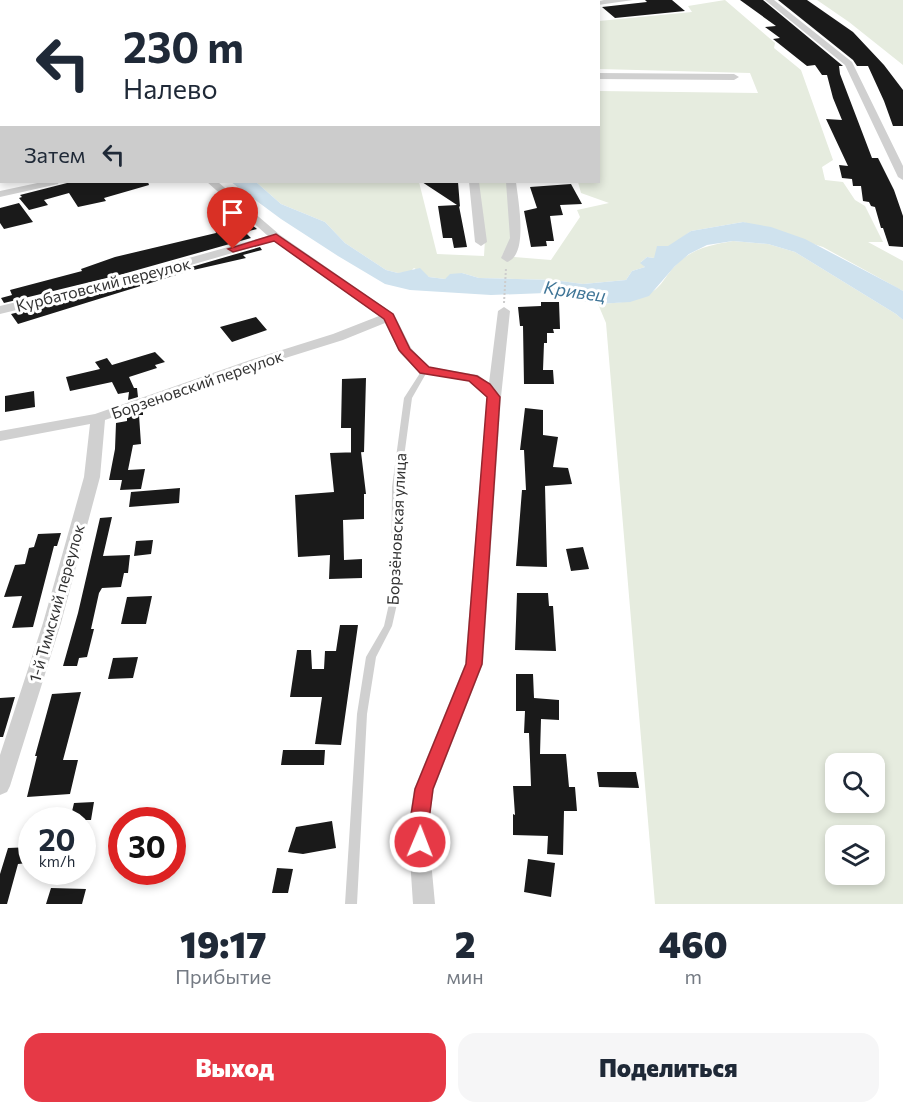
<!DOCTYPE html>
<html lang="ru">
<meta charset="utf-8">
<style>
:root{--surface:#fff;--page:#f6f6f7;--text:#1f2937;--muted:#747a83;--accent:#e63946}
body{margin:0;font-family:Commissioner,sans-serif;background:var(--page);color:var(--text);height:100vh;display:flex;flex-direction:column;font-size:22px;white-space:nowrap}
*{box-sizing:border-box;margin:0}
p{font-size:20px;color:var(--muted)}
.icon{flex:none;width:33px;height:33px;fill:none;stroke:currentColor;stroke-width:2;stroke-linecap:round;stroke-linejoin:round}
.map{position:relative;height:904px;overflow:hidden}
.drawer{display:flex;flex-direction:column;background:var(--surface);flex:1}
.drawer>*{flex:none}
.hud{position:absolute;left:0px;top:0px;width:600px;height:183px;box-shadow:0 3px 9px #0003;background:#fff;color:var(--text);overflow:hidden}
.buttons{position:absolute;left:825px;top:753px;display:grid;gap:12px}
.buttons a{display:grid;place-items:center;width:60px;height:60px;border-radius:12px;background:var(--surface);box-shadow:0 3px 9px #0003;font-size:30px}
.speed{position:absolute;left:18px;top:807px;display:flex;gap:12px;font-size:30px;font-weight:700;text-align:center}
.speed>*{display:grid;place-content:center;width:78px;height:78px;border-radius:50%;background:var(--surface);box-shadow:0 3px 9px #0003;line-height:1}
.speed small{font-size:15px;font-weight:400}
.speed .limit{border:9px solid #d22;background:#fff;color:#111}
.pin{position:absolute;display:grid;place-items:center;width:51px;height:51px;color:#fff;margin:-62px -26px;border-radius:50% 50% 50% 0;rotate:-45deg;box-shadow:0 0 6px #0007}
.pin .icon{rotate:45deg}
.me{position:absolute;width:66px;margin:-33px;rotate:1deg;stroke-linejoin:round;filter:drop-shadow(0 0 4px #0008)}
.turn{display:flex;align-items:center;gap:21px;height:126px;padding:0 24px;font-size:27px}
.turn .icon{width:78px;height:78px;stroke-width:2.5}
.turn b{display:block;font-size:42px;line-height:51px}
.then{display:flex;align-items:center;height:57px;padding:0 24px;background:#0003;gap:12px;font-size:22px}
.eta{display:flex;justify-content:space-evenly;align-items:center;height:102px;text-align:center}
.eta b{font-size:36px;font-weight:800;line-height:42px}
.button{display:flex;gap:12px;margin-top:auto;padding:12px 24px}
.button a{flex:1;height:69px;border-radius:18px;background:var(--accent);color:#fff;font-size:24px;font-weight:800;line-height:69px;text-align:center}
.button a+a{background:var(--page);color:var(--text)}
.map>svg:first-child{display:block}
.green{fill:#e6ecdf;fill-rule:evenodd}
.water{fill:#cfe2ee}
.building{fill:#1a1a1a}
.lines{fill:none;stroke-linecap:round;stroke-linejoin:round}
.path{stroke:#cdcdcd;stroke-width:2;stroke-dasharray:2 2;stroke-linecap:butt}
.lane{fill:#d0d0d0;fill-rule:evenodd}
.street{fill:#d0d0d0;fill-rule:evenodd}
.route{fill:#e63946;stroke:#96252e;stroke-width:1.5}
.labels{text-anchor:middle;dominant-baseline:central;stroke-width:6;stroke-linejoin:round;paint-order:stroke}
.street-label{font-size:16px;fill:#333;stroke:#fff}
.water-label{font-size:18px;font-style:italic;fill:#3f7597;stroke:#fff}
</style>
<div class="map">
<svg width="903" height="904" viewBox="0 0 903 904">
<rect width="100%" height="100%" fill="#fff"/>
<path class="green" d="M725,0l50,43 -1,5 27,22 32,90 -11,7 3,13 18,2 12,18 10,6 18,36h-15l35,19v30l-80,-44 -80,-25 -52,9 -37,27 -7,-1 -6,5 4,5 -13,4 -6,9 -43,4 -30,-4 -74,-2 -17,-5 -17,6 -16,-2 -15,-9 -4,4 -12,1 -12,-3 -41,-27 -20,-21 -44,-18 -25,-22h163l18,72 47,2 1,-17 -7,-57h29l5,55 -10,19 49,4 29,-43 -3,-7 32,-7 -28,-10 -3,-11h20l1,-91 159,2 -8,-20 -151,-4v-48l93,-9 -4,-6z
M817,0h86v65l-54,-43z
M733,241l35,3 27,8 101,62 7,6v584h-248l-49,-581 -8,-19c20,-1 42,-2 58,-15 7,-6 12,-16 18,-22 16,-18 36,-22 59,-26zM836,764h38v38h-38zM836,836h38v38h-38z"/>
<path class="water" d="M231,182h25l25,22 44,18 20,21 41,27 12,3 22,-5 9,9 16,2 5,-5 12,-1 17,5 74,2 30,4 43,-4 6,-9 13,-4 -5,-4 7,-6 7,1 3,-12h11l23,-15 52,-9 28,5 34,12 93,49 5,3v29l-7,-6 -101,-62 -27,-8 -35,-3 -26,4 -18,9 -14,12 -26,30 -19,6 -32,2 -52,-11 -55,2 -81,-5 -25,-6 -47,-28 -57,-37z"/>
<path class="building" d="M645,0h27l13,11 -70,7 -13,-11 45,-5z
M740,0h23l80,66h-4l1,8 32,84h6l16,32 9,26v31l-14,-1 -6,-18h-2l-6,-21 -4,-1 -2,-4 -6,-1 -2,-15h-8l-1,-7 -10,-1 -3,-13 9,1 -22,-47 16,1 -9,-22 -6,-23h-5l-7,-10 -8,1 -34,-27 7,-1 -15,-11 11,-1z
M778,0h29l46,32 31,33 19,25v36h-10l-9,-25 -16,-35h-11l-4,-6z
M71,182h77l1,3 -45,13 2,3 -28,6 -9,-14 -25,7 4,5 -19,5 -10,-12 3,-1 -2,-2z
M422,182h36l2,25 -1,-1 8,41 -13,1 -2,-10h-9l-5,-32 19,-1z
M571,184l11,20 -22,1 3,10 -13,1 4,25h-8l1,5 -16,1 -7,-36 13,-3 -7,-21z
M19,203l14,19 -29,7 -4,-6v-15z
M246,220l11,9 -12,3 6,6 -128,36 -119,29 -3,-5 11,-3 -2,-5 72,-19 -1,-2 34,-12 101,-24 -1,-4z
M260,247l2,3 -19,5 3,3 -57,13 -171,53 -7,-10 122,-30z
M541,302h18l1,27h-7l1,4h-7v10h-3l-1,27h10l1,14h-30l-1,-58h-3l-2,-19 23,-1z
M256,317l11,13 -35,12 -12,-15z
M155,352l10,10 -10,3 2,3 -28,9 5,11h3l1,9 -10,3 1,-8 -11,2 -6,-12 -42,9 -4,-14 34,-8 -5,-7 12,-4 5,7z
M366,378l-2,74 -13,1v-25h-10l1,-49z
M34,391l1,16 -30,5v-16z
M525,408l18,2v25l15,2 -5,30 15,1 4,16 -27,2 2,81 -31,-1 6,-76h4l-2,-40h-4z
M143,409v6h-4l2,29 -8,1 -5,25 17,-1 -4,20 -21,1 2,-10h-13l6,-31 1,-26 11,-2v-6z
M361,452l5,42h-2v25l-21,1 1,40 18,-1v19l-33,1 1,-24 -32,2 -3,-62 39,-3 -4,-39z
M180,488l-1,15 -50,4 2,-15z
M112,517l-9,39 27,-1 -2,18h-4l-3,14 -19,1 -3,5 -8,36h3l-7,28 -8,1 -2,8h-14l15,-53 22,-95z
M61,533l-4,13h-3l-21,81 -21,1 10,-32 -18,1 11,-32 10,-1 4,-16 5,-1 4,-13z
M153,540l-2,14 -17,2 2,-15z
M583,547l6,22 -18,2 -5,-22z
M517,593h31l1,13h4l3,45 -41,-1z
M152,596l-6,28h-25l6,-27z
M340,625h18l-17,120 -26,-1 7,-47h-32l7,-47h14l1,19h12l1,-18h11z
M138,657l-5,21 -25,1 5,-21z
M516,674h17l1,24 25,2v20l-18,-1 -1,35h26l3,33h6l2,24h-13l-1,44 -16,-1 1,-18 -35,-1v-21l2,1 -2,-29h18l-2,-53h-5l1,-22h-9z
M81,692l-18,68h15l-8,34 -43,3 10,-41h-2l17,-62z
M15,697l-12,40h-3v-39z
M283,750h42l-1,15h-43z
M597,772h39l3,16 -40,-1z
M94,802l-3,18h-21l4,-17z
M332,821l4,27 -33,6 -15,-2 8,-25z
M32,847l-4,16 -10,1 -11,40h-7v-30l8,-26z
M528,859l27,4 -4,34 -27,-5z
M277,868l16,1 -5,24h-16z
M51,888l35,1 -4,15h-36z"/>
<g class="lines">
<path class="path" d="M504,303l2,-35"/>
<path class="lane" d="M425,368l3,2 -16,28 -12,89 -1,108 -7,31 -16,31 -9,57 -10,190h-12l12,-190 9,-57 18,-31 7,-31 1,-108 12,-89 18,-28z"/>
<path class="street" d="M604,0h29l-35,5v-3h-3z
M765,0h9l78,62 51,104v14l-5,-3 -53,-112z
M0,16h2v4h-2z
M0,28h2v6h-2z
M2,65v6l-2,1v-6z
M598,73l136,1 5,3 -5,3 -136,-1z
M0,161h2v6h-2z
M42,182h17l-1,2 -58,13v-6z
M207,182h11l62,53 114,79 17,34 18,19 49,8 11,8 9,-72 6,-4 6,4 -9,86 -18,267 -49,125 -6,39 7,76h-22l-5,-76 6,-39 51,-125 22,-266 -18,-17 -49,-8 -20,-20 -15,-30 -42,17 -80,25 -158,55 -5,57 -39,146 -51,163 -3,6 -7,3v-40l43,-132 41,-146 6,-53 -90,17v-10l95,-17 158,-55 80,-25 46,-18 -105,-75 -142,41 -132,32v-8l124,-30 144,-40z
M469,182h10l8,60 -6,4 -6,-4z
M506,182h10c2,18 13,73 -9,80l-6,-4 9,-20z"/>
</g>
<path class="route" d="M276,234l117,80 17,35 19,18 48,9 13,8 10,13 -18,267 -49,125 -5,39 1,14 -3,6 -6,3 -7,-3 -4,-20 6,-39 51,-125 21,-267 -18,-16 -49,-8 -21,-23 -15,-31 -110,-78 -41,11 -5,-3z"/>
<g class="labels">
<g class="street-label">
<text transform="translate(103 284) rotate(-14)">Курбатовский переулок</text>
<text transform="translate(197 384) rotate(-19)">Борзеновский переулок</text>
<text transform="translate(396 529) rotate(-87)">Борзёновская улица</text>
<text transform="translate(56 603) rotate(-74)">1-й Тимский переулок</text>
</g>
<g class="water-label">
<text transform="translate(575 291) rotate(8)">Кривец</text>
</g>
</g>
</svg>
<div class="buttons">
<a><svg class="icon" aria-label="search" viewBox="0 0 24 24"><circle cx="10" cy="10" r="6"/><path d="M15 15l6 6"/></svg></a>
<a><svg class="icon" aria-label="layers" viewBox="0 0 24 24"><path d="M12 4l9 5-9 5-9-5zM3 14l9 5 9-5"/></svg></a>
</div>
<div class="speed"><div>20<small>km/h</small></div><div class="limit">30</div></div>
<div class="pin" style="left:233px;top:249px;background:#d93025"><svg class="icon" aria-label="arrive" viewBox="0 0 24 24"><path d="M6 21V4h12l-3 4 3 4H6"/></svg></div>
<svg class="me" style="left:420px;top:842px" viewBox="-20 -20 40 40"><circle r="17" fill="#e63946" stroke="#fff" stroke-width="3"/><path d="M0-11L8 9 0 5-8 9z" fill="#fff"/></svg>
<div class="hud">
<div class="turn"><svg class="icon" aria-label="left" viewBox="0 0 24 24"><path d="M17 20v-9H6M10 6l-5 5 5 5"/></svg><div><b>230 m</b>Налево</div></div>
<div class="then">Затем<svg class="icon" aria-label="left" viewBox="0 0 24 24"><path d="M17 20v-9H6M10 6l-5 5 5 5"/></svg></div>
</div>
</div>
<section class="drawer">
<div class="eta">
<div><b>19:17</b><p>Прибытие</p></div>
<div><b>2</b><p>мин</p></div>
<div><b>460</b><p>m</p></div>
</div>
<div class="button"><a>Выход</a><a>Поделиться</a></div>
</section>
